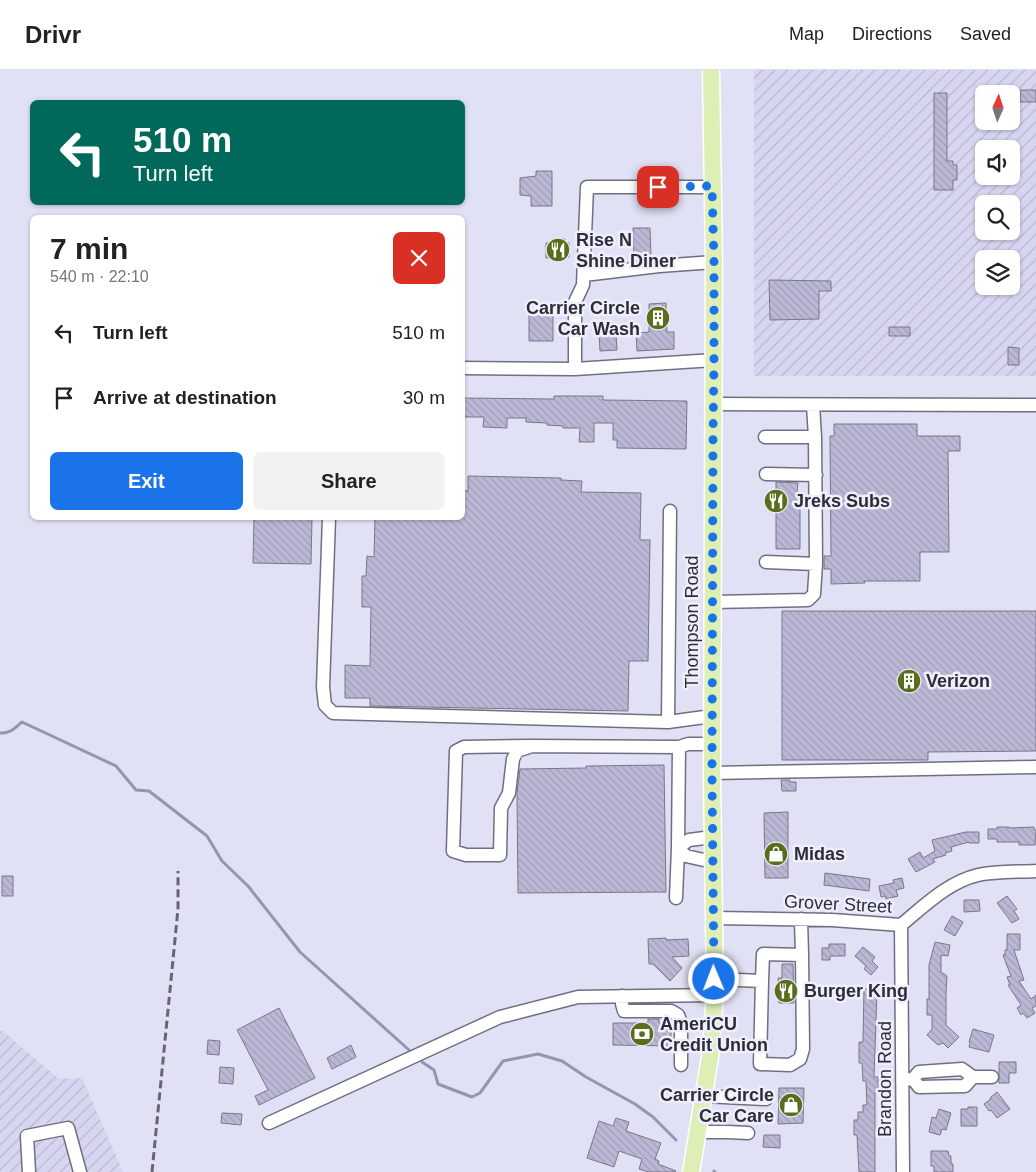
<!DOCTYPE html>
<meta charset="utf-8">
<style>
:root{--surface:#fff;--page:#f2f2f2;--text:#222;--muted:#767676;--line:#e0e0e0;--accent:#1a73e8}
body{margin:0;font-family:Helvetica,sans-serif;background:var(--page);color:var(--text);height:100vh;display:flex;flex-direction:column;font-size:19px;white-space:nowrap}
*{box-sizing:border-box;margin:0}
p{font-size:16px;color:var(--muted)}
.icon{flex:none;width:28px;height:28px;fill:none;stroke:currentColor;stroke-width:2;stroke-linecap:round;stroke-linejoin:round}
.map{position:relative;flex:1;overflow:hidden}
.panel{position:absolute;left:30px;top:145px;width:435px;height:305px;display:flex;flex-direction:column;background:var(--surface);border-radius:8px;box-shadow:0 1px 4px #0004}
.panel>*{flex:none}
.hud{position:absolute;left:30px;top:30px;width:435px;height:105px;border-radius:8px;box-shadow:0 1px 4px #0004;background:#00695c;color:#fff;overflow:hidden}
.needle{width:32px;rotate:3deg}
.fabs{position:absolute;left:975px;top:15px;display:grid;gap:10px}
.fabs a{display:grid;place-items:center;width:45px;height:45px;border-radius:8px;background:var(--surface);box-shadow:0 1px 4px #0004;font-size:25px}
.pin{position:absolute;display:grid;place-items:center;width:42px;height:42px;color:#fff;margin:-21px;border-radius:10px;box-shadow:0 2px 8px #0006}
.me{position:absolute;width:55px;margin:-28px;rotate:359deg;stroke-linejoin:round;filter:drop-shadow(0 0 4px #0008)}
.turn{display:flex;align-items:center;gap:18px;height:105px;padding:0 20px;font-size:22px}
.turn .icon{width:65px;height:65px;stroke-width:2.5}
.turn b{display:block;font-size:35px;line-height:42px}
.round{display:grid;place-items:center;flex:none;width:52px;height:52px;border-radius:8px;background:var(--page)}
.headline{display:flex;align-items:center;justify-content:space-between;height:85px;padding:0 20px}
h1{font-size:30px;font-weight:700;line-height:38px}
.action{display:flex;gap:10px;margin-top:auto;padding:10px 20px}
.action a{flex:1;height:58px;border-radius:8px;background:var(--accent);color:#fff;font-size:20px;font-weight:700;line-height:58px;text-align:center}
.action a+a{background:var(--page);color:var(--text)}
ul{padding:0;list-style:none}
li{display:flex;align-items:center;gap:15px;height:65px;padding:0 20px}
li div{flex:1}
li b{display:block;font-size:19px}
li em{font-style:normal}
header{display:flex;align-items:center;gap:30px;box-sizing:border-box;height:70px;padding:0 25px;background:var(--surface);border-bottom:1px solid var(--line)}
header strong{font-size:24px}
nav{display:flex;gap:28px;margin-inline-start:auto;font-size:18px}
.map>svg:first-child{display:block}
.industrial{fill:url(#industrial-furrows);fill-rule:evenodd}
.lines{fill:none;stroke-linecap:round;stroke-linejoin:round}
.stream{stroke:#9695b0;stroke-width:3}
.building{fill:url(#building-back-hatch);stroke:#78778a}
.minor-casing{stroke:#706f81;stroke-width:15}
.major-casing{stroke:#fff;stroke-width:19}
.minor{stroke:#fff;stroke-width:12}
.major{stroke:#deefb6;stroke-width:16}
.rail{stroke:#666672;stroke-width:3;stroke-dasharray:8 4;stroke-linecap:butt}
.route{stroke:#1a73e8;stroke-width:9;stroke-dasharray:0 16.2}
.labels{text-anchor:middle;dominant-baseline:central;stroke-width:5;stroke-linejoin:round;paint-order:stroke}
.poi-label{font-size:18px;font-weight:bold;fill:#2d2d35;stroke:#efeeff;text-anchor:start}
.street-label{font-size:18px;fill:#2d2d35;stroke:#efeeff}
</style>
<header>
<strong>Drivr</strong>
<nav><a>Map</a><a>Directions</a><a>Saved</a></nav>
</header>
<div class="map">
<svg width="1036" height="1102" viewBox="0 0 1036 1102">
<defs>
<pattern id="industrial-furrows" width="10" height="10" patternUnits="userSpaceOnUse" patternTransform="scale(1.25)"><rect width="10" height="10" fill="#d7d6f1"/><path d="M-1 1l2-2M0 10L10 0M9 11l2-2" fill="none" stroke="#b9b8cf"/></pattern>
<pattern id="building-back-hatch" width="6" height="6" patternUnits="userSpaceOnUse" patternTransform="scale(1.25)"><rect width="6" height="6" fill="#bab8d5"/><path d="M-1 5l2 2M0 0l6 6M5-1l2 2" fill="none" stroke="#a09eb7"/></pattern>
</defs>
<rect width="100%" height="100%" fill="#e1e1f5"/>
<path class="industrial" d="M754,0h282v306h-282zM984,24h27v27h-27zM984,79h27v27h-27zM984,134h27v27h-27zM984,189h27v27h-27z
M0,961l4,1 55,47 23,-1 41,94h-123z"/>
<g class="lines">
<path class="stream" d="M0,663c10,1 15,-5 22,-11l94,44 20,24 13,1 58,45 15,25 26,25 52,66 109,98
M422,992l12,8 4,14 34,13 8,-4 23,-32 35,-7 24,7 24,16 49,27 18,13 23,23
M714,1101l1,1"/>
</g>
<path class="building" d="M1020,20h16v12h-16z
M934,23h13v68h6v4h4v15h-4v10h-19z
M536,101h16v35h-21v-10l-11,-1v-17l16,-2z
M633,158h17l1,29 -17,1z
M553,169h12v4h4v14l-23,1v-15h7z
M769,210l62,1v10h-12v28l-49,1z
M666,233l1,29h7v17l-37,2 -1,-18 13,-1v-28z
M553,242v29h-24v-28z
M889,257h21v9h-21z
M616,263l1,17 -17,1 -1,-17z
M1008,277l11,1v17h-11z
M554,326h49v4l84,1 -1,48 -69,-1v-8h-4v-17h-19v19h-15l1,-14h-17v-2l-16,-1v-2l-21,-1v-4h-19v10l-24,-1 1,-10h-22v-19l92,1z
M834,354h83v12h43v15h-12l1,101h-29v29h-56l1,2 -34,1v-15h-7v-13h7l-1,-120h4z
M468,406l93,2v2l21,1 -1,11 60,1 -1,47h10l-2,121h-19l-1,50 -258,-5v-8h-25v-33l25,1 1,-59h-9v-31h4l1,-20 7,1 1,-39h87v-28l6,1z
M776,412l22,1 -1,9h3v57h-24z
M254,448h58l-1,46 -58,-1z
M782,541h254v140l-108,1v8h-146z
M664,695l2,127 -148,1 -1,-100 3,-24 66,-1v-2z
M781,710h9v2h6v9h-14z
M788,742v66h-23l-1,-65z
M997,757h12v1l25,-1v3h2l-1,15h-16v-3h-22v-3h-9v-10h9z
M966,762h13v11h-10v-1l-18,5 1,4 -7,2 1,2 -13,4 2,3 -19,10 -8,-13 12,-7 3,6 12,-7 -3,-11z
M825,803l45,6 -1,12 -45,-6z
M2,806h11v20h-11z
M902,808l2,10 -8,2 2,6 -12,3 -1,-3 -4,1 -2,-11 15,-3 -1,-3z
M1007,826l10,13 -3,2 5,8 -7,4 -15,-20z
M964,830h15l1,11 -16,1z
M952,846l11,6 -8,14 -11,-6z
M1007,864h13v16h-6l10,30 -5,1 12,18 5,-4v11l-4,2 3,5 -8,5 -4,-5 -2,2 -4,-7 4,-3 -13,-20h2l-3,-8 4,-1 -8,-21h2v-5h2z
M666,868v2l22,-1 1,17 -17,1 10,11 -12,13 -17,-17h-4l-1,-25z
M935,872l15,3 -2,11 -7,-1v17l6,4 -1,17v32l13,12 -11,11 -5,-5 -5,2 -11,-10 5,-6v-14h-5v-16h2v-34z
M829,874h16v12h-15v4h-8v-12h7z
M863,877l12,10 -3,4 6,6 -7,8 -7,-6 2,-3 -11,-10z
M782,894h11l1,39h-15l-1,-25h4z
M864,919h8v5l5,-1 -3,84h4v16h-3v79h-16l-2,-37h-3v-15h4v-8h5v-7h4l-1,-24h-3l-1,-18h-3v-21h4z
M279,938l36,70 -56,27 -4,-9 13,-6 -31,-60z
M648,949h11v4h12v23l-58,-1v-22h35z
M973,959l21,6 -5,17 -20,-5 1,-4 -1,-1z
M208,970l12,1 -1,14 -12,-1z
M351,975l5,12 -24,12 -5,-11z
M999,992h17v11h-7v10h-10z
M220,997l14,1 -1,16 -14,-1z
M779,1018h25l-1,35 -25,1z
M997,1022l13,17 -13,9 -6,-8 -2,1 -5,-7 7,-5 -1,-1z
M968,1037h9v19h-16v-17h7z
M939,1039l12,4 -5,17 -4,-1 -2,6 -11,-3 3,-15 4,1z
M222,1043l20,1 -1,11 -20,-2z
M616,1048l13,4 -3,9 35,12 -6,16 4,2 -1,3 18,7 -1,1h-26l-10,-3 3,-10 -23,-8 -5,16 -27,-9 12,-37 14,5z
M764,1065h16v13l-17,-1z
M931,1081h17l1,5h2v8h2v8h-19v-6h-3z"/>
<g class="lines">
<g class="minor-casing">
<path id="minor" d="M584,205l75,-9 55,-4
M462,298l113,1 139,-9
M575,299v-67l8,-17 4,-98h125
M714,334l322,1
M765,367h50
M766,404l50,1
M329,448l-6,169 2,18 8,8 335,9 44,-6
M766,492l50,2
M712,532l96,-2 6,-6 2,-30 -1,-127 -2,-32
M668,652l2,-211
M532,676l-68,1 -8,4 -3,100 13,4h34l1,-47 8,-15 4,-34 4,-8 15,-5 147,1 9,-3h24
M712,703l324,-6
M712,767l-23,3 -11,8 8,8 27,6
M676,828l2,-50 1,-101
M713,848l119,2 69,5c23,-19 47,-43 77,-50 19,-4 39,-3 58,-4
M901,855l2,247
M714,909l48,2 1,-27 39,1 -1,-36
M762,911l-2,83 30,1 10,-6 3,-10 -1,-94
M622,926v8l2,7h47l7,4 3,8v42
M973,1007h19
M913,1009l6,8 46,-1 8,-9
M902,1010l11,-1 6,-7 43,-3 11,8
M704,1026l62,3
M269,1053l231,-106 78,-20 137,-2
M697,1062h30l21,1
M29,1102l-2,-36 41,-8 12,44"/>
</g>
<g class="major-casing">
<path id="major" d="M691,1102l19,-115 5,-62 -3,-222 2,-511 -3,-192"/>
</g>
<use href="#minor" class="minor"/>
<use href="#major" class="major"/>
<path class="rail" d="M152,1102l26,-263v-38"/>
</g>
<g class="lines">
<path class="route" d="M658,117l54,-1 2,76v98l-1,77 -1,336 2,206"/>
</g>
<defs>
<g id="restaurant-disc" transform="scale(1.25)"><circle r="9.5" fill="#5a6d1b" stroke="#efeeff"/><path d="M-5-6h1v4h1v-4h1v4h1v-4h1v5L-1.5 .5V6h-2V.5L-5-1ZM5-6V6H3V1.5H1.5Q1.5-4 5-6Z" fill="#fff"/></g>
<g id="building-disc" transform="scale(1.25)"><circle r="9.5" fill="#5a6d1b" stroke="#efeeff"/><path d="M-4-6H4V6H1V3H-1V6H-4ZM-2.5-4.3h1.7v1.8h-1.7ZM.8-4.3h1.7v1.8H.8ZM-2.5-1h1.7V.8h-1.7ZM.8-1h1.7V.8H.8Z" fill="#fff"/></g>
<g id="shop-disc" transform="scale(1.25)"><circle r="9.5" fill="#5a6d1b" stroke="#efeeff"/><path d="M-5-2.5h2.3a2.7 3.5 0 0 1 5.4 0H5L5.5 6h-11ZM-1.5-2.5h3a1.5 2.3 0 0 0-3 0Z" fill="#fff"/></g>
<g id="bank-disc" transform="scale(1.25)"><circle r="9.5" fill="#5a6d1b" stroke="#efeeff"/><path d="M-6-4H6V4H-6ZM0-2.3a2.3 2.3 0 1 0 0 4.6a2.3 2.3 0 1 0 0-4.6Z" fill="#fff"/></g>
</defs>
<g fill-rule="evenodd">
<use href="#restaurant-disc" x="558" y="180"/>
<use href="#building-disc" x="658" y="248"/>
<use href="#restaurant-disc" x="776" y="431"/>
<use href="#building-disc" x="909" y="611"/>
<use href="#shop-disc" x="776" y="784"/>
<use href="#restaurant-disc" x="786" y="921"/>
<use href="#bank-disc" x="642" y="964"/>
<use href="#shop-disc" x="791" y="1035"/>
</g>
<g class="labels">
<g class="poi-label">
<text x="576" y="170">Rise N<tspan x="576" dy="21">Shine Diner</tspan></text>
<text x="640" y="238" text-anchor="end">Carrier Circle<tspan x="640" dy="21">Car Wash</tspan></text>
<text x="794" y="431">Jreks Subs</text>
<text x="926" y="611">Verizon</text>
<text x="794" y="784">Midas</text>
<text x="804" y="921">Burger King</text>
<text x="660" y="954">AmeriCU<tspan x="660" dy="21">Credit Union</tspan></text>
<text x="774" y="1025" text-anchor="end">Carrier Circle<tspan x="774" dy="21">Car Care</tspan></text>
</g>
<g class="street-label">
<text transform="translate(692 552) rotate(-90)">Thompson Road</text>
<text transform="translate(838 834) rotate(3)">Grover Street</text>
<text transform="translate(885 1009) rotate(-90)">Brandon Road</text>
</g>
</g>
</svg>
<div class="fabs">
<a><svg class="needle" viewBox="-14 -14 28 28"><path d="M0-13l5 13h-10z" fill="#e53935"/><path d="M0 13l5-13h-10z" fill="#767676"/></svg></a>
<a><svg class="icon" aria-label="sound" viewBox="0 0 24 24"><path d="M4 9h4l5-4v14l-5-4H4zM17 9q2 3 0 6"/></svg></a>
<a><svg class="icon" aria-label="search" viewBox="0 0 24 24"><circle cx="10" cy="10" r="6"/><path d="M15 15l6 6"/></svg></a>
<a><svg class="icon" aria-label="layers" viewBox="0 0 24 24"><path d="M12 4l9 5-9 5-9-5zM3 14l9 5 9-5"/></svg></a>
</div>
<div class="pin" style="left:658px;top:117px;background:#d93025"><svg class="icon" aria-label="arrive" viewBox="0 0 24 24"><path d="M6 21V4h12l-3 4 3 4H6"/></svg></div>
<svg class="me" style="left:714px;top:909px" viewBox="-20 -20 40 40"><circle r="17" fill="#1a73e8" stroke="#fff" stroke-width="3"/><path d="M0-11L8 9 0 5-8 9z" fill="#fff"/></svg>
<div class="hud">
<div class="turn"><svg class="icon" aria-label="left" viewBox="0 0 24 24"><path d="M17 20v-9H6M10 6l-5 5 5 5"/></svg><div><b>510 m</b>Turn left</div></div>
</div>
<section class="panel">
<div class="headline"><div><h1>7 min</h1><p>540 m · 22:10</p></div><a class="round" style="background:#d93025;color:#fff"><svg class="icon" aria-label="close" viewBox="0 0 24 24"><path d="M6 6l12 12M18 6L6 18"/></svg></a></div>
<ul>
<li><svg class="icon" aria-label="left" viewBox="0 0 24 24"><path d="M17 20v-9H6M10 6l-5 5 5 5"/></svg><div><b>Turn left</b></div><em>510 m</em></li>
<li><svg class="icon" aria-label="arrive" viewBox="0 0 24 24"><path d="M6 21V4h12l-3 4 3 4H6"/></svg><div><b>Arrive at destination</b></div><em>30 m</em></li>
</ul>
<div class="action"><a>Exit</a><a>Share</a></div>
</section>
</div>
